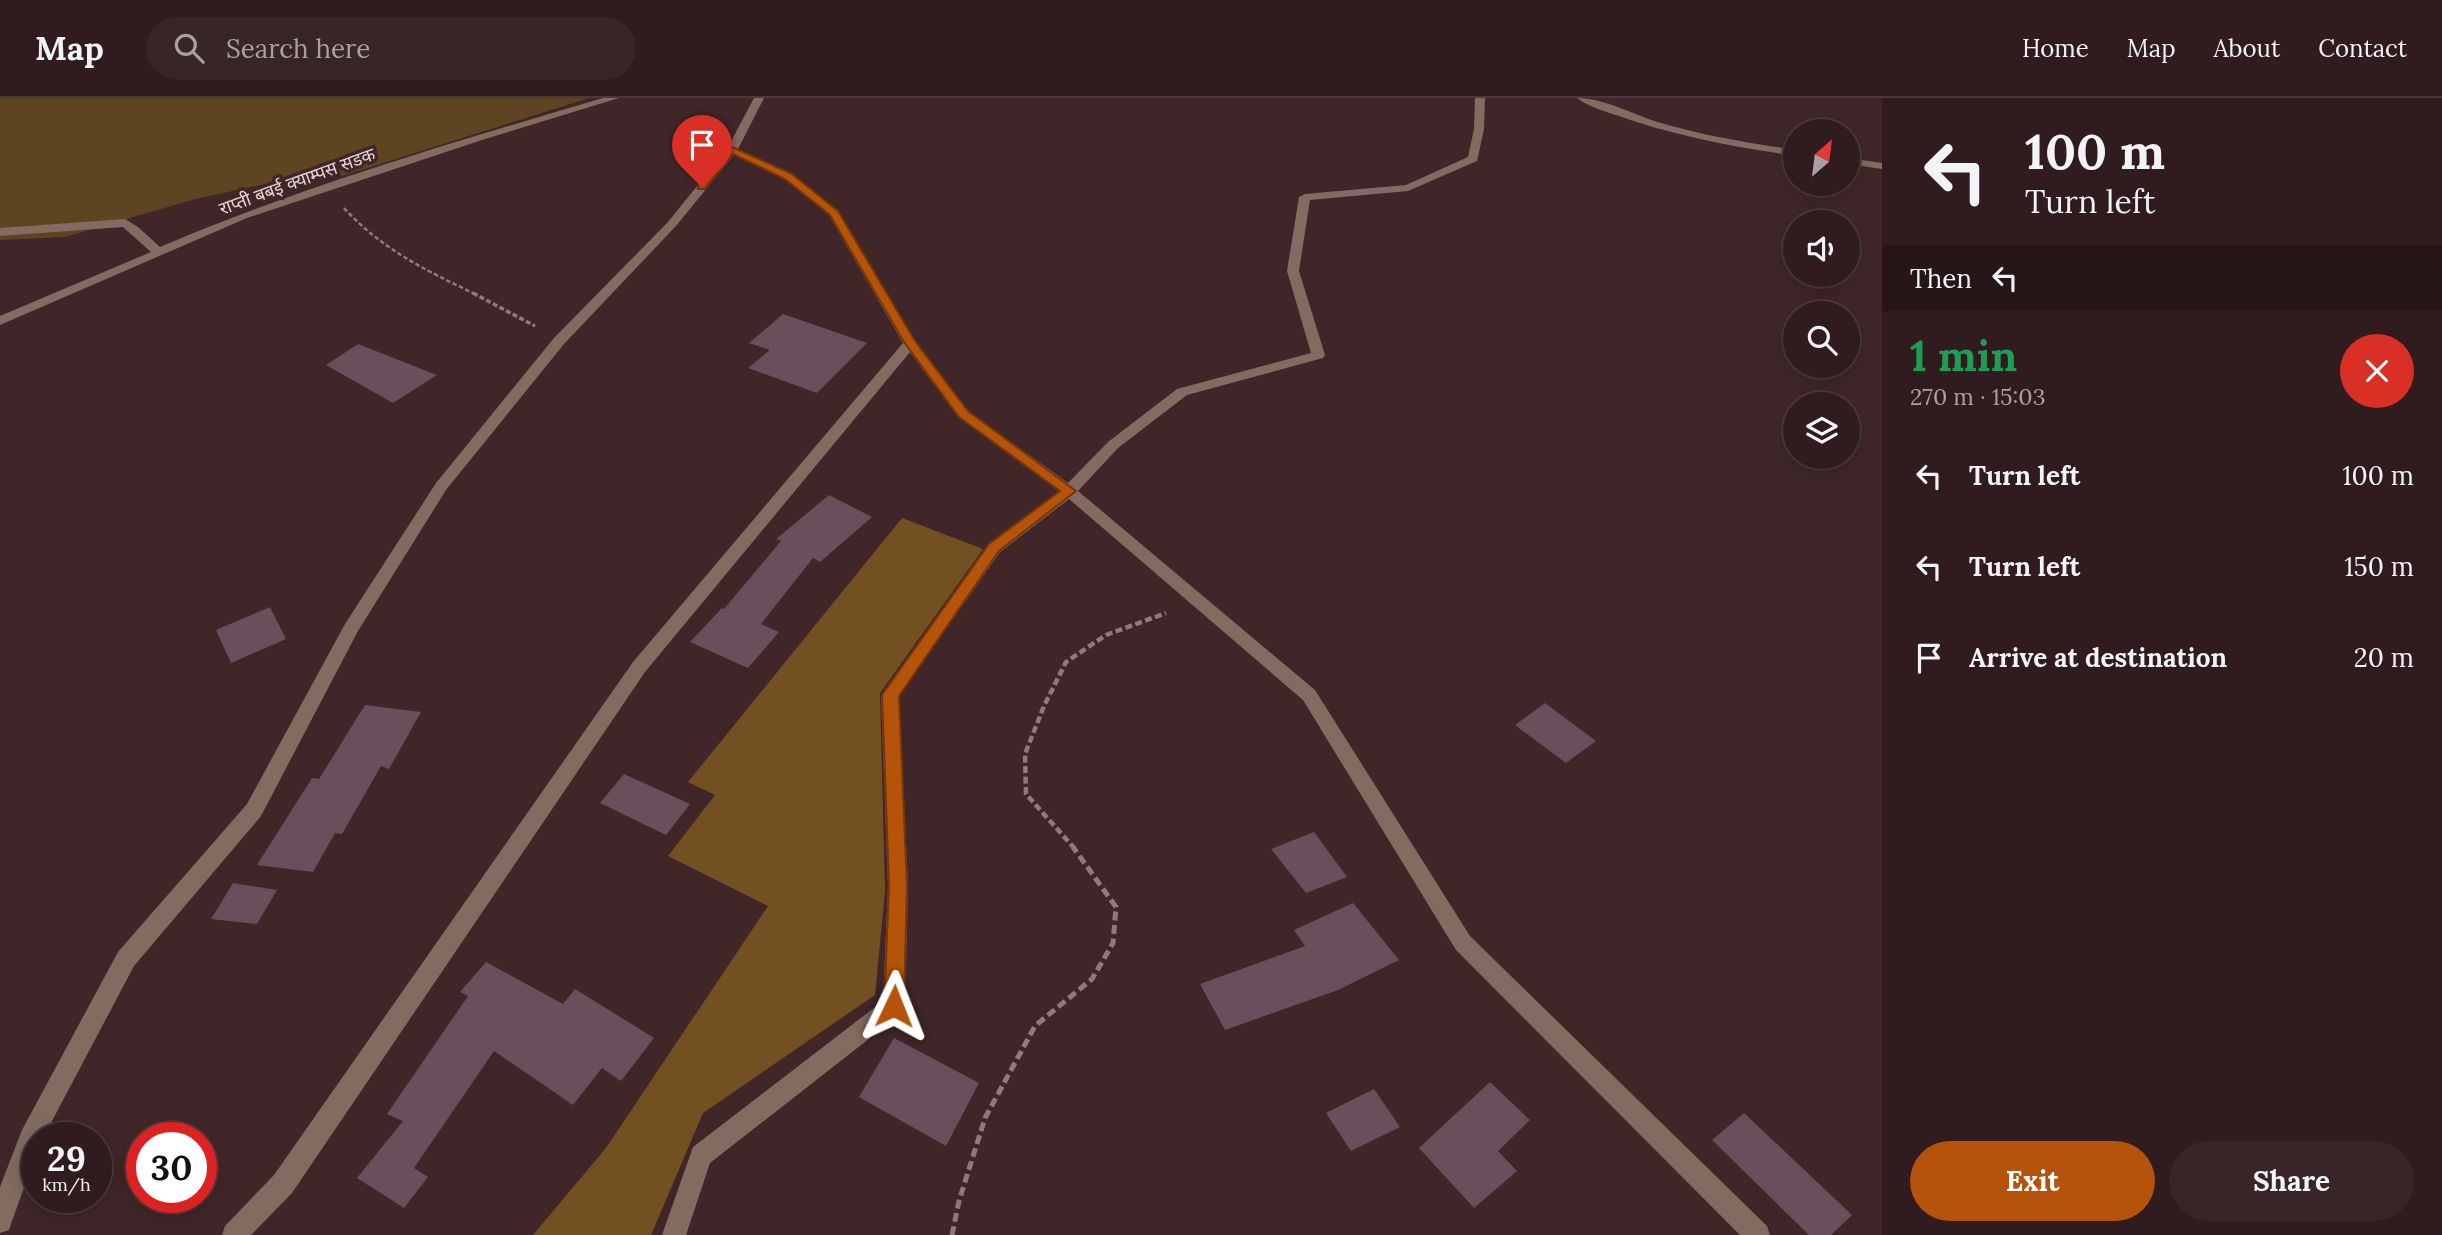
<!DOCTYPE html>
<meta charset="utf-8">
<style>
:root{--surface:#301c1e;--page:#382527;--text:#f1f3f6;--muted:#a8a1a4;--line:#4b3a3c;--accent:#b45309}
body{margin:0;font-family:Lora,"Noto Sans Devanagari",serif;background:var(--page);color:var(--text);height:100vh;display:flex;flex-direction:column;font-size:26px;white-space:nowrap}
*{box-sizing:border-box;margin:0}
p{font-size:23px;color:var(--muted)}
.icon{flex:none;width:38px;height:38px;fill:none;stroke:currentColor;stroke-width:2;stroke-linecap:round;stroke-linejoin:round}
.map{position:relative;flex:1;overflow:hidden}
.panel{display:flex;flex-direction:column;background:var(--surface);width:560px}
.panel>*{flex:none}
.guide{background:#301c1e;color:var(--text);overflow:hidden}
.needle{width:46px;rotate:28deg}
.tools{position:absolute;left:1783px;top:21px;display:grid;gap:14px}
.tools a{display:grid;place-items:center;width:77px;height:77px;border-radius:50%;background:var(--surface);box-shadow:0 4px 18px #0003,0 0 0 2px var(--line);font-size:35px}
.speed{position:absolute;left:21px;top:1024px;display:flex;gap:14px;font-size:35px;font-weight:700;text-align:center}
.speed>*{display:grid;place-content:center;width:91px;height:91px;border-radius:50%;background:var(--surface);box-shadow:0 4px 18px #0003,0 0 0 2px var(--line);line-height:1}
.speed small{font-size:18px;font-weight:400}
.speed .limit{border:10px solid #d22;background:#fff;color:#111}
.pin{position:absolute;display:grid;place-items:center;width:60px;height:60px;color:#fff;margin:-72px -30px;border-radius:50% 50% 50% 0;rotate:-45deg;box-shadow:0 0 7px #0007}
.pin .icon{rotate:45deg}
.me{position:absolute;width:77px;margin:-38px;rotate:2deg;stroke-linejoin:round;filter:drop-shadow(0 0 5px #0008)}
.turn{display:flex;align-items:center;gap:24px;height:147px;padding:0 28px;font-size:32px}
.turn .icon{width:91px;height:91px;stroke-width:2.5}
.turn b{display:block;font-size:49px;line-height:60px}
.then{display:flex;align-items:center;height:66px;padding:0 28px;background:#0003;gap:14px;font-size:26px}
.round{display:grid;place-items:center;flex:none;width:74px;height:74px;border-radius:37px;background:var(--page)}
.head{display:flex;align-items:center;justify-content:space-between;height:119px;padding:0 28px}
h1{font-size:42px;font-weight:700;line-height:52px;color:#1e9e55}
.cta{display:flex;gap:14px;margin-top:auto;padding:14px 28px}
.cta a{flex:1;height:80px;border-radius:42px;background:var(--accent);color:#fff;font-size:28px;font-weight:700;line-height:80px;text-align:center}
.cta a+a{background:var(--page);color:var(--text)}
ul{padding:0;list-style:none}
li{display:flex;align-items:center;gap:21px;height:91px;padding:0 28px}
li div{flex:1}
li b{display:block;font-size:26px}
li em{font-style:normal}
header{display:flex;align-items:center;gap:42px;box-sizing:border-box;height:98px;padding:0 35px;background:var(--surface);border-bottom:2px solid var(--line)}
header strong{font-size:33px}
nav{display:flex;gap:38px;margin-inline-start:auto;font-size:24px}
.search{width:490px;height:63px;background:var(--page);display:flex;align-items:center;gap:18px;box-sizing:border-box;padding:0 24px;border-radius:38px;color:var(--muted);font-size:26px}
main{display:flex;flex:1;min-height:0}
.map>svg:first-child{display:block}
.green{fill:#5f4422}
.forest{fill:#735022}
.building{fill:#694f5c}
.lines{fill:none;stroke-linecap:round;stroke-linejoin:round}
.path-far3{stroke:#907a7c;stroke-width:2.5;stroke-dasharray:4.5 2.5;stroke-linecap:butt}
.path-far2{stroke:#907a7c;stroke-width:3.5;stroke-dasharray:5 2.5;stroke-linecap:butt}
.path-far1{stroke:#907a7c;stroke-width:4.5;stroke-dasharray:7 3.5;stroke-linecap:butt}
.path{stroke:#907a7c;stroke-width:5;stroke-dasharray:9 4.5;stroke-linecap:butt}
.minor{fill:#836b61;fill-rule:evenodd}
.route{fill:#b45309;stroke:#753606;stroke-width:2}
.labels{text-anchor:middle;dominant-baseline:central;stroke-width:7;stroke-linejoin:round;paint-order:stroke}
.far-street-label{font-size:18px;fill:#e7d5d6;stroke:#402628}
</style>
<header>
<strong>Map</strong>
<div class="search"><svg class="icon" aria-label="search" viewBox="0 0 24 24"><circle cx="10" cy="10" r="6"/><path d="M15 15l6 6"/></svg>Search here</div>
<nav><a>Home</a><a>Map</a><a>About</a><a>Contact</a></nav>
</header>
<main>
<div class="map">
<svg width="1882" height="1137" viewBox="0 0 1882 1137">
<rect width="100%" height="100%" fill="#402628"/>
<path class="green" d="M0,0h589l-247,78 -6,-7 -141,30 -130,38 -65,3z"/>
<path class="forest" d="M902,420l81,31 -103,144 5,198 -10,104 -172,118 -52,122h-118l73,-87 162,-242 -100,-50 47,-61 -27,-13z"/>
<path class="building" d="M783,216l84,29 -50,50 -69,-25 22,-18 -21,-7z
M358,246l79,31 -44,28 -67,-38z
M829,397l43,22 -52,45 -7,-4 -52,66 18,8 -31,36 -58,-26 32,-34 2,1 57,-68 -5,-2z
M270,509l16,32 -55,24 -15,-33z
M1545,605l51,38 -30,22 -51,-38z
M365,607l56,7 -32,57 -8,-3 -39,68 -7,-1 -22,39 -56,-7 55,-87 7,1z
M624,676l66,30 -24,31 -66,-32z
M1314,734l33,45 -41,16 -35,-44z
M233,785l44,7 -20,34 -46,-5z
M1353,805l46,57 -61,30 -113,40 -25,-46 105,-38 -11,-16z
M486,864l77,42 12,-15 79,49 -33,43 -19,-13 -29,37 -79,-54 -80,117 14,9 -24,31 -47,-30 46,-57 -16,-7 81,-118 -8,-4z
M894,940l85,45 -33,63 -87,-49z
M1490,984l40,38 -32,31 19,20 -43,37 -55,-60z
M1374,991l26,38 -49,24 -25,-38z
M1744,1015l108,102 -21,20h-22l-97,-95z"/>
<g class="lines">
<path class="path-far3" d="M344,110c37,41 83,63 133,87"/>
<path class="path-far2" d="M473,195l62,33"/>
<path class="path-far1" d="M1075,751l-49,-55 -1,-40 19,-48 22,-44 40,-27 60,-22"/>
<path class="path" d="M952,1137l7,-34 26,-83 50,-92 57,-47 21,-36 3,-36 -43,-60"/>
<path class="minor" d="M603,0h16l-137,42 -235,78 -247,107v-9l151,-64 -28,-25 -123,9v-8l125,-9 13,8 22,20c143,-61 294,-105 443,-149z
M754,0h10l-26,51 55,25 45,37 78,131 52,69 100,72 40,-41 69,-53 134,-36 -24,-82 12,-74 6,-3 101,-9 62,-28 6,-28 1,-31h10l-1,31 -7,32 -69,30 -98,9 -11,71 26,84 -2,3 -136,37 -69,53 -40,43 237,199 155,246 297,290 3,9h-30l-284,-285 -153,-250 -234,-201 -69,53 -101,144 9,190 -3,120 -3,7 -192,150 -24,72h-24l31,-88 190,-146 5,-115 -7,-191 107,-151 71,-53 -101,-74 -48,-65 -265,320 -353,521 -41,42h-29l3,-9 49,-51 359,-513 270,-319 -74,-128 -44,-37 -51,-23 -58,71 -112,118 -118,146 -88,141 -97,185 -127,150 -91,172h-6v14l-25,69 -3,9 -9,3v-46l22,-57 96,-178 129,-148 98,-180 91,-141 118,-145 114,-116 59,-73z
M1577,0c27,0 57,17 84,25 44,13 89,20 135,27v6c-61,-9 -122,-20 -180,-41 -13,-4 -29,-9 -39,-17z
M1848,60l34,5v6l-34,-5z"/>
</g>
<path class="route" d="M732,49l60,27 46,37 77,130 53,70 108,80 -77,60 -100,145 8,190 -3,120 -3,6 -7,3 -7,-3 -3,-6 5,-120 -7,-191 107,-151 71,-53 -101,-74 -55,-75 -74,-127 -45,-36 -52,-25 -28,35h-7v-4z"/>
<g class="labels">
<g class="far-street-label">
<text transform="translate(297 83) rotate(-20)">राप्ती बबई क्याम्पस सडक</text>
</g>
</g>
</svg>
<div class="tools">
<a><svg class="needle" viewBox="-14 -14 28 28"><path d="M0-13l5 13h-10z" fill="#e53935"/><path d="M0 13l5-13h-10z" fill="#a8a1a4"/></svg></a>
<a><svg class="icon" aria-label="sound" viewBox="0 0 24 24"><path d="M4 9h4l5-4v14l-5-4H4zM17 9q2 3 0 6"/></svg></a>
<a><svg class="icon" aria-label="search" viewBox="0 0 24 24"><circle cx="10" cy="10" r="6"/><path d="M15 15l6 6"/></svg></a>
<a><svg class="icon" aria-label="layers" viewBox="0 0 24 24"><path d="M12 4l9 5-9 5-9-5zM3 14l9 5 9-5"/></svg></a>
</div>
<div class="speed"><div>29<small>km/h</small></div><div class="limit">30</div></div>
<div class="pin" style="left:702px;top:89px;background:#d93025"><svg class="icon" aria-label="arrive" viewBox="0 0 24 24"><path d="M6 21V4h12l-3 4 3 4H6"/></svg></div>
<svg class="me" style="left:894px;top:908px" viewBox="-20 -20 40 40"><path d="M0-17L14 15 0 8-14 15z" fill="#b45309" stroke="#fff" stroke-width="4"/></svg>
</div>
<section class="panel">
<div class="guide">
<div class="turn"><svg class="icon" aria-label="left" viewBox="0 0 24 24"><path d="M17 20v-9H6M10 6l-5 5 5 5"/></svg><div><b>100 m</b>Turn left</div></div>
<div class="then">Then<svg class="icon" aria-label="left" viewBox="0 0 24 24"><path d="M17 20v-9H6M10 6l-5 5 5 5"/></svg></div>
</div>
<div class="head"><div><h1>1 min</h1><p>270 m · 15:03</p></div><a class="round" style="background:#d93025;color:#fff"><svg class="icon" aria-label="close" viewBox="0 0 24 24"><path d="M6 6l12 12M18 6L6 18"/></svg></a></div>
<ul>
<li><svg class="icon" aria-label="left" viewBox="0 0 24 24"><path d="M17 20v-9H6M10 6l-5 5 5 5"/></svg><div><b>Turn left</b></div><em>100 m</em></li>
<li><svg class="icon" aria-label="left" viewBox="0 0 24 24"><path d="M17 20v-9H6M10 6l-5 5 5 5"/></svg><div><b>Turn left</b></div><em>150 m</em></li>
<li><svg class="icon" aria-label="arrive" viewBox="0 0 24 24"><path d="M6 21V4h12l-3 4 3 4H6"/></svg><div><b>Arrive at destination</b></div><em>20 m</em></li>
</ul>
<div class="cta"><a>Exit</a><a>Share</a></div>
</section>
</main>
